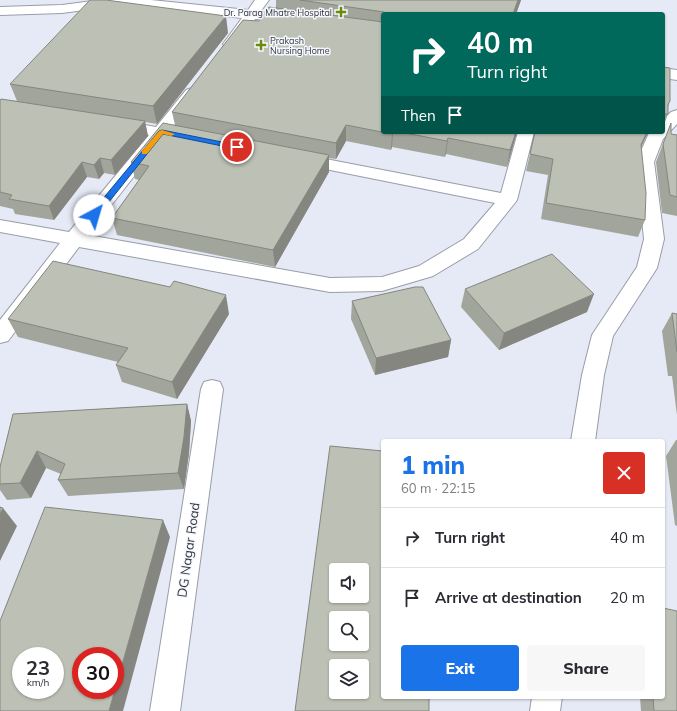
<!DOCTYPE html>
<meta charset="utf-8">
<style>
:root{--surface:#fff;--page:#f7f7f7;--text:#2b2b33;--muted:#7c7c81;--line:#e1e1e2;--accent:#1a73e8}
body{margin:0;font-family:Mulish,sans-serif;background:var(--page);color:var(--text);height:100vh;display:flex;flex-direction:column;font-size:15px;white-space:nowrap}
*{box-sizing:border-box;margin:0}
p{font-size:13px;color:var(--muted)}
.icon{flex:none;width:22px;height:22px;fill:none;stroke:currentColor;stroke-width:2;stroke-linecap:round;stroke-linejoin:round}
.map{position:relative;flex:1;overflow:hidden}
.sheet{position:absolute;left:381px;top:439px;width:284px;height:260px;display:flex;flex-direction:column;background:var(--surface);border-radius:4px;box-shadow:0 1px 3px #0004}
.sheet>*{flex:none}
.top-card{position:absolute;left:381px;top:12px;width:284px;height:122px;border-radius:4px;box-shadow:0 1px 3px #0004;background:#00695c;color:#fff;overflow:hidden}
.buttons{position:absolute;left:329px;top:563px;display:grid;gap:8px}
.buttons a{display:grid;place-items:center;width:40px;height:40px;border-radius:4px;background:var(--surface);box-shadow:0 1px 3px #0004;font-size:20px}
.speed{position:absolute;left:12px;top:647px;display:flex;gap:8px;font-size:20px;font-weight:700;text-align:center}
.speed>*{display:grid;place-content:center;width:52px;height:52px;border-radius:50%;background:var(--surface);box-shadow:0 1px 3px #0004;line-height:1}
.speed small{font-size:10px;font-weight:400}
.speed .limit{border:6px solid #d22;background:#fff;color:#111}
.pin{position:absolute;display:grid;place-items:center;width:34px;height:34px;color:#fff;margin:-17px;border:2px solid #fff;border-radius:50%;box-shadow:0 1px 4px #0007}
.me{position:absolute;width:44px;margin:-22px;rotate:39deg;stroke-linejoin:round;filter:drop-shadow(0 0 3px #0008)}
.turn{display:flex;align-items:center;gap:14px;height:84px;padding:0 20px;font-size:18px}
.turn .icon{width:52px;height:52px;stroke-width:2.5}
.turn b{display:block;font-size:28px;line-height:34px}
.then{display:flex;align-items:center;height:38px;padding:0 20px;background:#0003;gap:8px;font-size:15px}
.round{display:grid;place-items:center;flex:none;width:42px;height:42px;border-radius:4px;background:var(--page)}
.headline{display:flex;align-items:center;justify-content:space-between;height:68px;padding:0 20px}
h1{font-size:24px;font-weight:800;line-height:30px;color:var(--accent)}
.primary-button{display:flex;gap:8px;margin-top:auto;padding:8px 20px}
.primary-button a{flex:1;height:46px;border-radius:4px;background:var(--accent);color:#fff;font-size:16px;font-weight:800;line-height:46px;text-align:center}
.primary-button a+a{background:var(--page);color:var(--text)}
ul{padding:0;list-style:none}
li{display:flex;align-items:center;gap:12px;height:60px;padding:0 20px;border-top:1px solid var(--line)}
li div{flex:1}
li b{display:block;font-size:15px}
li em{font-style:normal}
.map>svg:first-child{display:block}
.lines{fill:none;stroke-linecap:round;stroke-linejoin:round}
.street-casing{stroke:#999da8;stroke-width:2}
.street{fill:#fff;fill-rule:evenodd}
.wall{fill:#a2a59c}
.shaded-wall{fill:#84867f}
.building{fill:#bcc0b5;stroke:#84867f;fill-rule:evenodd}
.route{fill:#1a73e8;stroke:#114b97}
.slow{fill:#f59e0b}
.poi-dot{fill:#6a8a09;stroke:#f4f7fe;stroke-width:1.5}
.labels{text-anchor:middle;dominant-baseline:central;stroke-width:3;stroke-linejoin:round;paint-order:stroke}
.far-poi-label{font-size:9px;fill:#34353a;stroke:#f4f7fe;text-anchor:end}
.near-street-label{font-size:13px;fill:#34353a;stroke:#f4f7fe}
</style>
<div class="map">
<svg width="677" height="711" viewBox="0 0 677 711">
<rect width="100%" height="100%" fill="#e5eaf6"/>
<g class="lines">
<g class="street-casing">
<path id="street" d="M100,0h51l97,10 7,-10h14l-9,12 9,1 2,3 -2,3h-14l-20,28 -5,1 -5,-1 -2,-3 19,-26 -101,-11h-33l-46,6 -62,2v-8l62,-2z
M663,68l14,2v10l-14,-2z
M192,88l6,2 2,3 -29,36 21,4 2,4 -2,4 -6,1 -22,-4 -76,97 242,43 52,-1 37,-11 45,-27 31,-36 -195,-39 -6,-1 -3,-4 3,-4 6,-1 201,39 17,-61h16l-17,68 -3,4 -36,45 -45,27 -51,15 -52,1 -251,-45 -71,94 -8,2v-23l60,-77 -60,-11v-12l69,12 80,-97 -37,-7 -2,-3 2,-3 6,-2 38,7 30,-37z
M677,110v14l-14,15 -9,23 10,77 -7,29 -44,68 -9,39 -9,66h-24l11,-66 10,-40 45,-68 7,-28 -8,-77 13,-29 2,-1h12v-12l8,-8z
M212,380l8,2 3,7 -43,322h-30l51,-322 3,-7z
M532,697h30l-2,14h-30z"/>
</g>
<use href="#street" class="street"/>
</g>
<path class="wall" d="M276,0h245l-5,14h-133v118h134l-10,35 -61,-13 -1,3 -53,-10 -1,3 -45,-9 -10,18 -7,-1v14l-54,95 -158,-32 -5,-17 27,-38 -4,-1 -4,-17 44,-37 -3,-13 87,-91 17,-13z
M228,33l-71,91 -12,-2 3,14 -33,39 -11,-2 -5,6 -12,-2 -33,43 -39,-6 -2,-5 -13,-3v-106l17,1 -7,-17z
M663,67l7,34 -2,6v7l-5,13z
M671,123v11l6,1v81l-15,-3 -6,-51z
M535,132h113l-7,15 4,73 -7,17 -97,-18 7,-44 -22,-4z
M465,289l122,23 -88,38 -38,-43z
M352,301l99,39 -3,17 -73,18 -24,-56z
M672,313l5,1v101l-5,-39h-4l-6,-45z
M229,314l-52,85 -55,-17 -6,-17 2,-3 -100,-25 -10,-18z
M187,404l4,17 -2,32 -5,36 -116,7 -10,-16 3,-6 -15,-6 -15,30 -24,2 -7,-10v-23l13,-53z
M676,440h1v86l-2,-1 -9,-69z
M640,697h23l14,14h-36z"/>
<path class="shaded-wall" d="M518,0h3l-5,14h-3z
M226,16l2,17 -71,91 -4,-18z
M145,121l3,15 -33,39 -4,-15z
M346,125v16l-10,18v-16z
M393,132l-1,15 -1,3 1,-16z
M516,132h1l-10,35 3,-17z
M647,132h1l-13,29 6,-16z
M448,138l-2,16 -1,3 2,-16z
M329,155v17l-54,95 -2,-17z
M100,158l4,15 -5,6 -5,-14z
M82,162l5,15 -33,43 -5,-14z
M594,294l-7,18 -88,38 5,-17z
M226,295l3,19 -52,85 -5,-17z
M451,340l-3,17 -73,18 1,-17z
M187,404l4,17 -2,32 -5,36 -6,-16z
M37,451l9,17 -15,30 -11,-15z
M3,508l14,18 -17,35v-47z
M163,520l7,17 -47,174h-14z"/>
<path class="building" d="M90,0h16l120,16 -73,90 -143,-22z
M300,0h218l-5,14h-129v-2z
M269,7l114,15v110h10l-1,2 -46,-9 -10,18 -164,-31 71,-92 16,1z
M663,67l7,1v33l-2,3v10h-5z
M1,99l144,22 -34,39 -11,-2 -6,7 -12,-3 -33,44 -40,-7 3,-4 -12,-3v-92z
M163,123l166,32 -56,95 -161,-32 37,-52 -18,-4z
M671,123v11l6,1v62l-7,-2 -7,-51z
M400,132h116l-6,18 -62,-12 -1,3z
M535,132h112l-6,13 5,48 -1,27 -99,-17 7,-44 -23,-5z
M552,254l42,40 -90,39 -39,-44z
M53,261l117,26 4,-6 52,14 -54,87 -56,-17 12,-17 -120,-29z
M415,287h8l28,53 -75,18 -24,-57z
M672,313l5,1v38z
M187,404l-3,33 -6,36 -120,7 7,-16 -28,-13 -17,32 -20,1v-17l13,-53z
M330,446l53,5v246h46v14h-134zM336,570h26v26h-26zM336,618h26v26h-26zM336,666h26v26h-26z
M0,507l3,1 -3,6z
M45,507l118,13 -54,191h-109v-90zM21,656h34v34h-34zM81,656h34v34h-34z
M663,608l14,3v100h-23l-1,-14h10z"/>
<path class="route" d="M162,130l75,15 3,2 -3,2 -74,-15 -66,83h-6v-4l68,-82z"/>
<path class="slow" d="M162,130l13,4 -4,2 -8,-2 -16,20h-5v-3l17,-20z"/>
<g class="poi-dot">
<path d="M339 6h4v4h4v4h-4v4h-4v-4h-4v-4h4z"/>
<path d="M259 39h4v4h4v4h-4v4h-4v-4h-4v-4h4z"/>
</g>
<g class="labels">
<g class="far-poi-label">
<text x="332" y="12">Dr. Parag Mhatre Hospital</text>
<text x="270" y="40" text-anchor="start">Prakash<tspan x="270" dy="10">Nursing Home</tspan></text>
</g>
<g class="near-street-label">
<text transform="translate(188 550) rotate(-82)">DG Nagar Road</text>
</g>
</g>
</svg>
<div class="buttons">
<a><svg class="icon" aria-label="sound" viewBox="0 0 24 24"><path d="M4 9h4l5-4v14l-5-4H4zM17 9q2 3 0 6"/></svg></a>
<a><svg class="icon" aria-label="search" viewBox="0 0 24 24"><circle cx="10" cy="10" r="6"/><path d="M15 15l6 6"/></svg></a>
<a><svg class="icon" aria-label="layers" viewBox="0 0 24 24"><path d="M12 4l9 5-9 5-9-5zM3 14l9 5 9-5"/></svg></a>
</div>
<div class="speed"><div>23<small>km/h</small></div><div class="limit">30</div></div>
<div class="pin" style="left:237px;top:147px;background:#d93025"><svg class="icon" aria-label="arrive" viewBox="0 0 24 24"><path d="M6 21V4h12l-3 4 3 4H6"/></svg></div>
<svg class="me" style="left:94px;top:215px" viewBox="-20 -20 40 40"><circle r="19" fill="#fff"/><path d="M0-13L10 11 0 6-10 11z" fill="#1a73e8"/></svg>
<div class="top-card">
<div class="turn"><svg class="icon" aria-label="right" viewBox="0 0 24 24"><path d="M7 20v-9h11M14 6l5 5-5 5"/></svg><div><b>40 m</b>Turn right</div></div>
<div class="then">Then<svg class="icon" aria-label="arrive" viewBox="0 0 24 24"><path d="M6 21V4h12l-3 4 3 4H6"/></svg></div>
</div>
<section class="sheet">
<div class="headline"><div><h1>1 min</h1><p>60 m · 22:15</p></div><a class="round" style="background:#d93025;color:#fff"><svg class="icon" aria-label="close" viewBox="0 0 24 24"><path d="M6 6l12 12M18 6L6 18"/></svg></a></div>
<ul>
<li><svg class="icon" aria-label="right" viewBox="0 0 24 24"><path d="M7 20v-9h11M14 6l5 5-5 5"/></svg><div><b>Turn right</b></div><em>40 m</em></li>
<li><svg class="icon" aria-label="arrive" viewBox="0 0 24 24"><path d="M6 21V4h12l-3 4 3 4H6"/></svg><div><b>Arrive at destination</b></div><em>20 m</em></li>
</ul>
<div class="primary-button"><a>Exit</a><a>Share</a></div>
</section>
</div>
